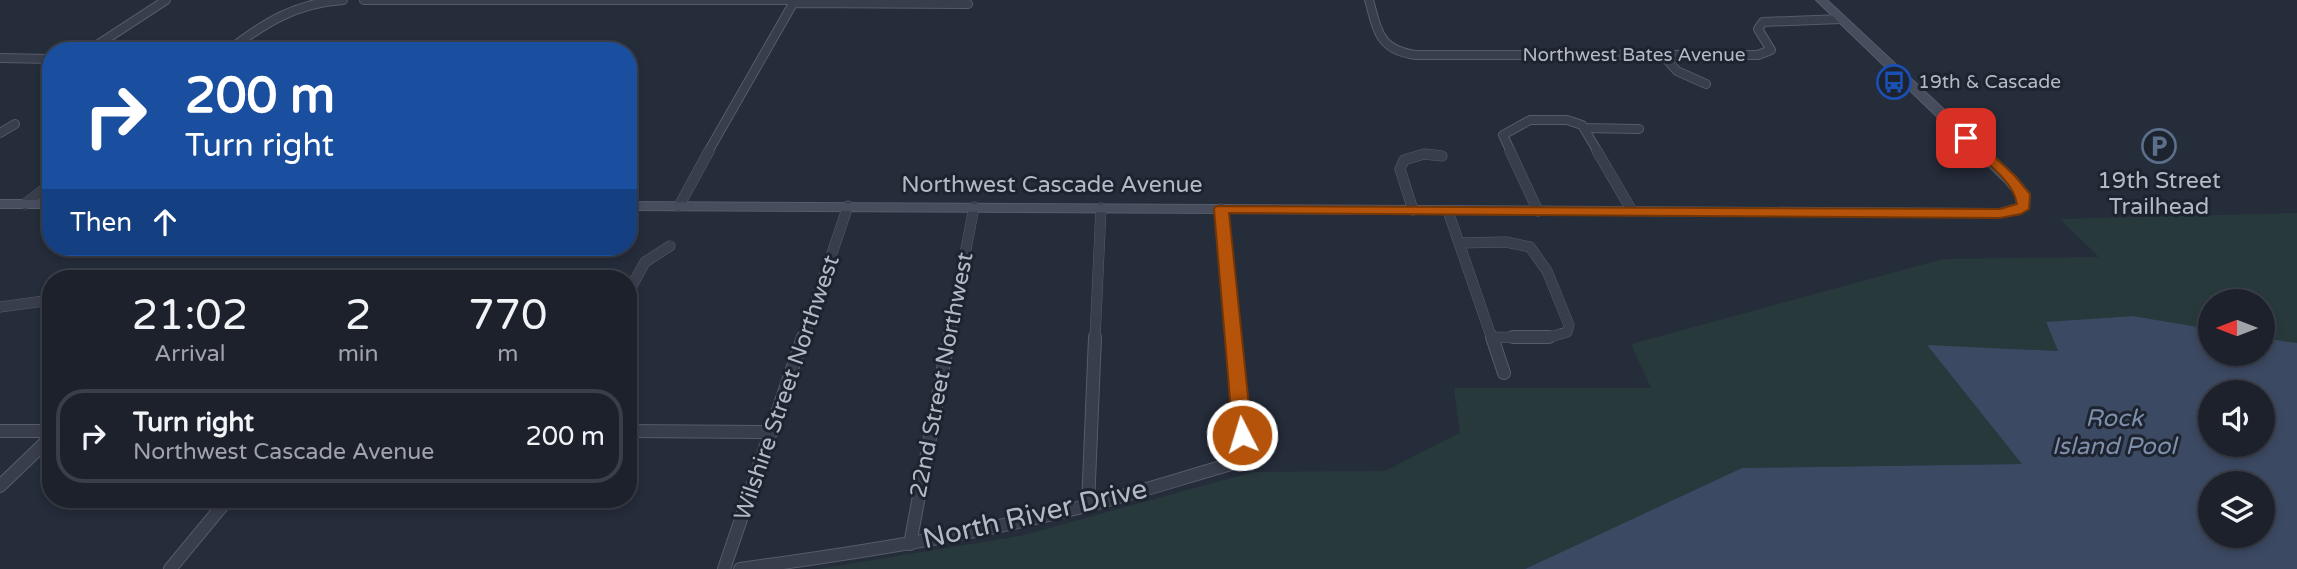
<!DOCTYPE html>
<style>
:root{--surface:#1c212c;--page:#252934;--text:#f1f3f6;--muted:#a0a3a9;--line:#3a3e48}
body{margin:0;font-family:"Varela Round",sans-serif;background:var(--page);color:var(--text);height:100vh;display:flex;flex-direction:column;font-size:26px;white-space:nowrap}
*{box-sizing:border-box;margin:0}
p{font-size:23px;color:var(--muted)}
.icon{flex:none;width:38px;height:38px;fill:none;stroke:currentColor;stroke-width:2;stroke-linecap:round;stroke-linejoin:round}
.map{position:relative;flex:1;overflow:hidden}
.sheet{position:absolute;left:42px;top:270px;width:595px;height:238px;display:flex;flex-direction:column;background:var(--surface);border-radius:28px;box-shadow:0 4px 10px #0003,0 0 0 2px var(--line)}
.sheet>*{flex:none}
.banner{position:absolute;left:42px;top:42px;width:595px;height:214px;border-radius:28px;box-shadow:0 4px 10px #0003,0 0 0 2px var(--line);background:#1a4fa0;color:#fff;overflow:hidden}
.needle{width:46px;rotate:270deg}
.buttons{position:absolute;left:2198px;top:289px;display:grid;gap:14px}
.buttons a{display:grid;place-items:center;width:77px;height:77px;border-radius:50%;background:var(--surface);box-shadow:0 4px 10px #0003,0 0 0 2px var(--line);font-size:35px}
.pin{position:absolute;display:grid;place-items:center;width:60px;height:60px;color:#fff;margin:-30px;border-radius:14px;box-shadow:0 4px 10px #0006}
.me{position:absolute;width:77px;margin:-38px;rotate:355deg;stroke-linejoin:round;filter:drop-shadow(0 0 5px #0008)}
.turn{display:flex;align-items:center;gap:24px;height:147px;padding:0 28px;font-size:32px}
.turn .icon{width:91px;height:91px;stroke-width:2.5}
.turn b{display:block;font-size:49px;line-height:60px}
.then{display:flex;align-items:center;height:66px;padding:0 28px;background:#0003;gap:14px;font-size:26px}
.eta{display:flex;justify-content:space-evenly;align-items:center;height:119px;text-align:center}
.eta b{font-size:42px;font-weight:600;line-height:49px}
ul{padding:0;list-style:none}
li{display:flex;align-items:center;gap:21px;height:94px;margin:0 14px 10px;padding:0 14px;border:4px solid var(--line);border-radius:28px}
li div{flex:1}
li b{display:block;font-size:26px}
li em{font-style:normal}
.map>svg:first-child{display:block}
.green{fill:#28393c}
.water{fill:#3c4962;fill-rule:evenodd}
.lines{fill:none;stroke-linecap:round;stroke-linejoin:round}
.street-far2-casing{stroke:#565c69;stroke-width:10}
.street-far1-casing{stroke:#565c69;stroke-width:11}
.street-casing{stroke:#565c69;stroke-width:14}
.secondary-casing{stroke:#565c69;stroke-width:2}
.street-far2{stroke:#383e4b;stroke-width:8}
.street-far1{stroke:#383e4b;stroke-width:10}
.street{stroke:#383e4b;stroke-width:12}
.secondary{fill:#474d5d;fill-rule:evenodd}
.route{fill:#b45309;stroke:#753606;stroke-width:2}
.labels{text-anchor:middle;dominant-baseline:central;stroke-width:6;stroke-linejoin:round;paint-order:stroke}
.far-street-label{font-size:19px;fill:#b4b9c6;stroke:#1d242f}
.far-poi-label{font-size:19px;fill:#b4b9c6;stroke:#1d242f;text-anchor:start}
.poi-label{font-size:23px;fill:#b4b9c6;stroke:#1d242f}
.street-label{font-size:23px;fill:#b4b9c6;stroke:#1d242f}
.water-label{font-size:24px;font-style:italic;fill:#7e8eab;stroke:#1d242f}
.near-street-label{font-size:28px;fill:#b4b9c6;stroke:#1d242f}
</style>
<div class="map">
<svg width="2297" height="569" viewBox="0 0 2297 569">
<rect width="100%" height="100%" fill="#252c3a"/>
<path class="green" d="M2297,213v130l-34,-5v-37h-53v28l-77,-13 -87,7 13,28 -131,-5 95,118 -281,4 -217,101h-707l202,-33 233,-64 132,-1 75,-38 -6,-45h197l-20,-44 312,-85 156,-2 -39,-38z"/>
<path class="water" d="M2133,316l77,13v25h53v-16l34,5v226h-772l217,-101 280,-4 -95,-119 131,6 -12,-29zM2210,392h53v52h-53zM2210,483h53v53h-53z"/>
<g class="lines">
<g class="street-far2-casing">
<path id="street-far2" d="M364,0h430
M1369,0c9,32 10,50 47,55h342l13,-5 -13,-21 5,-7 78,-3
M793,3l175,1
M88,51l78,-51
M228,51c36,-28 68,-48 115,-51
M1663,55l14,16 29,13
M0,58l51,1
M1584,128l55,1
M0,133l15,-9
M708,152l87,-152
M1511,152l-8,-17 27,-15h37l15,5 16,27"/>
</g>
<g class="street-far1-casing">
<path id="street-far1" d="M1510,151l28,60
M1597,151l35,60
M25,204l26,-20
M679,206l30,-55
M1221,209l12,130
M1413,210l-13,-41 4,-9 20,-6 18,2
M1448,211l44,128
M1459,243l47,-1 24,5 17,24 22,54 -2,7 -20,6 -56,-1
M628,293l17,-31 25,-16
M0,307l51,-7
M803,339l45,-133
M949,339l25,-132
M1095,339l6,-131"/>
</g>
<g class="street-casing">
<path id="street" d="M1492,337l12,36
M1513,337h36
M0,431h51
M628,431l144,1
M0,486l51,-49
M1088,505l7,-168
M910,544l39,-207
M170,569l58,-70
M724,569l79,-232
M740,569c116,-16 232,-34 346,-63 54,-14 106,-31 159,-46l-12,-123"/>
</g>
<g class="secondary-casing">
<path id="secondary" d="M1816,0h11l188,176 15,18 -1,15 -9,5 -20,3 -1372,-7v-8l1372,7 17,-5 -1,-9 -11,-13z
M0,200h51v8h-51z"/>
</g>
<use href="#street-far2" class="street-far2"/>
<use href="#street-far1" class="street-far1"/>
<use href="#street" class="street"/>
<use href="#secondary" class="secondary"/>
</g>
<path class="route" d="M1966,134l5,1 44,41 15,18 -1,15 -8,5 -21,4 -771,-5 23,222 -3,4h-13l-3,-4 -19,-226 2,-3 784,3 17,-5c-3,-24 -38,-47 -55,-63v-6z"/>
<defs>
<g id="bus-ring" transform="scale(1.75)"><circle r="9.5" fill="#1d242f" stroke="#1a4fb4" stroke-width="1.5"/><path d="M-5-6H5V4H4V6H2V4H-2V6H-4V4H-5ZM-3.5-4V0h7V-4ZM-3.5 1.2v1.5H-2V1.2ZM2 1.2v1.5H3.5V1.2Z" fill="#1a4fb4"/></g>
<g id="parking-ring" transform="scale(1.75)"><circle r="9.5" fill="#1d242f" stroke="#5c6f8a" stroke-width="1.5"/><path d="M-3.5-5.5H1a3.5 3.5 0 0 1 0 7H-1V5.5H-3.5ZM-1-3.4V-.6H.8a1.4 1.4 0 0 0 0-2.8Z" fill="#5c6f8a"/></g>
</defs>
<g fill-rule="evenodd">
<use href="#bus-ring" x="1894" y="82"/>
<use href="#parking-ring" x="2159" y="146"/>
</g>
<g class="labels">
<g class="far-street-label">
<text x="1634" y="55">Northwest Bates Avenue</text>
</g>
<g class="far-poi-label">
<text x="1918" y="82">19th &amp; Cascade</text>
</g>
<g class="poi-label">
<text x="2159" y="181">19th Street<tspan x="2159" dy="26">Trailhead</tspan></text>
</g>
<g class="street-label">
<text x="1052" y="185">Northwest Cascade Avenue</text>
<text transform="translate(942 375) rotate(-79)">22nd Street Northwest</text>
<text transform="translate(787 388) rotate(-71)">Wilshire Street Northwest</text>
</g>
<g class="water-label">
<text x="2114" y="418">Rock<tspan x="2114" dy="28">Island Pool</tspan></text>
</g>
<g class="near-street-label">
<text transform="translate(1035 514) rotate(-13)">North River Drive</text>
</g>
</g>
</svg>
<div class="buttons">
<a><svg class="needle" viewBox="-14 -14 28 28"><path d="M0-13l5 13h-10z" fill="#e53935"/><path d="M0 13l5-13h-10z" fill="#a0a3a9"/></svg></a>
<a><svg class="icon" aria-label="sound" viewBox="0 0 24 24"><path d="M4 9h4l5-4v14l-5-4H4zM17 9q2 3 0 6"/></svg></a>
<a><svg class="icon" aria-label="layers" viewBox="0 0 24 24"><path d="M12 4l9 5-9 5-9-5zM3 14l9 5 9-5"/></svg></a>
</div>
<div class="pin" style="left:1966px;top:138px;background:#d93025"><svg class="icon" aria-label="arrive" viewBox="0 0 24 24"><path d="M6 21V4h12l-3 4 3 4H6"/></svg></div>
<svg class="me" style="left:1242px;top:435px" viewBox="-20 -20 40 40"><circle r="17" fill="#b45309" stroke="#fff" stroke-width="3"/><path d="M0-11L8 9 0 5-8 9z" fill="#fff"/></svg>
<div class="banner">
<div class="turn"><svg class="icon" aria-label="right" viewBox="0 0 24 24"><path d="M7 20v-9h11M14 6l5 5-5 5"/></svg><div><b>200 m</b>Turn right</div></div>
<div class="then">Then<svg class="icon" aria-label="ahead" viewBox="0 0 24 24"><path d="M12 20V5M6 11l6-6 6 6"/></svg></div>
</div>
<section class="sheet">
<div class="eta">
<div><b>21:02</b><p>Arrival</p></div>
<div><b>2</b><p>min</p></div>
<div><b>770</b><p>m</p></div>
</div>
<ul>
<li><svg class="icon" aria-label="right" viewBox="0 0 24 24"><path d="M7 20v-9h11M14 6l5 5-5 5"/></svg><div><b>Turn right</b><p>Northwest Cascade Avenue</p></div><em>200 m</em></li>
</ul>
</section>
</div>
